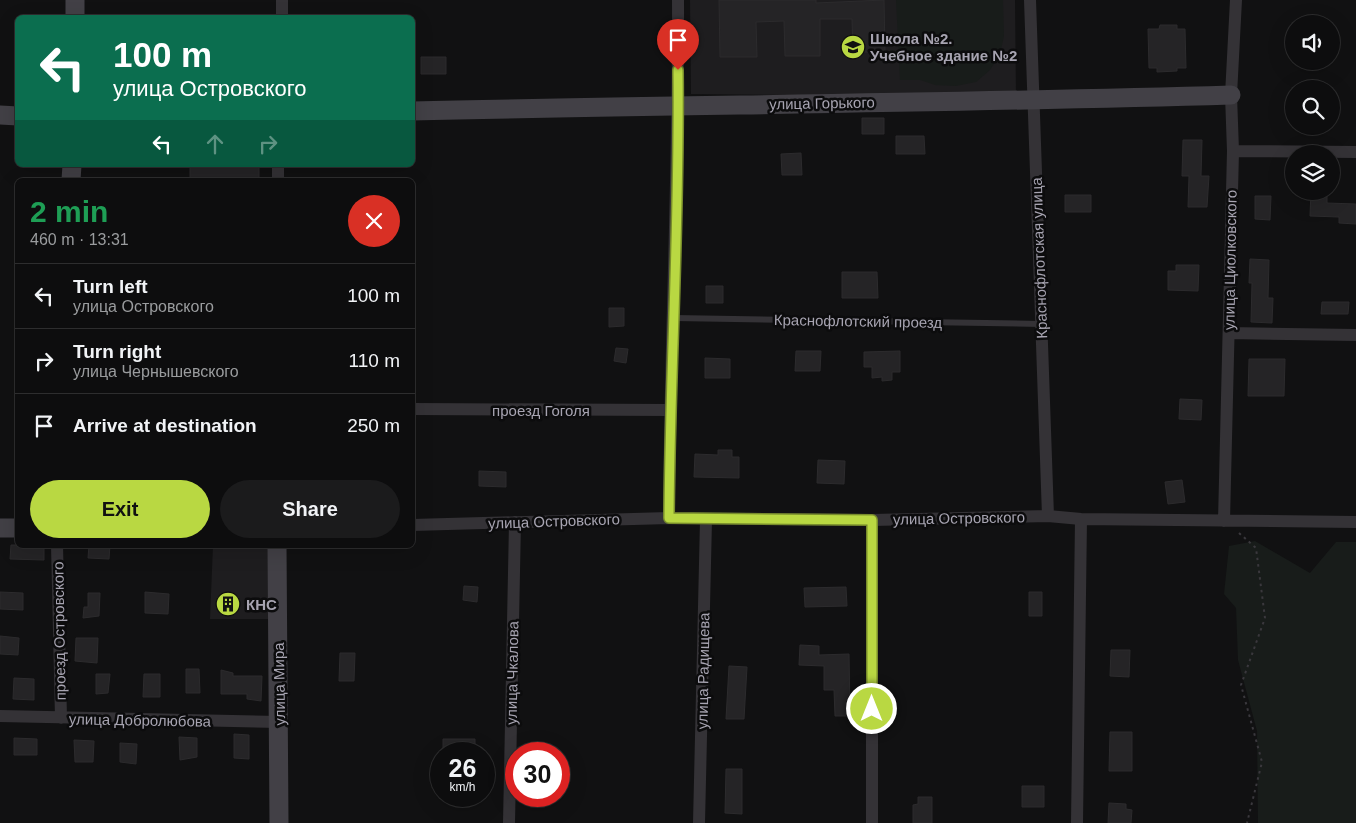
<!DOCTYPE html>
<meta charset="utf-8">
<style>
:root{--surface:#0d0d0e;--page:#1b1b1c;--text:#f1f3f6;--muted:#9a9c9e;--line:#2d2d2e;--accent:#b9d842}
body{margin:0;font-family:Helvetica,sans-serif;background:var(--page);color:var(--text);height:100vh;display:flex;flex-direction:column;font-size:19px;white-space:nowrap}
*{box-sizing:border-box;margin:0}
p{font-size:16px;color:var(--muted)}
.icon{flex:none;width:28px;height:28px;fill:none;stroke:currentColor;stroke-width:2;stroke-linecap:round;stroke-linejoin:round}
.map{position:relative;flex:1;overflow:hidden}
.panel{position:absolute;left:15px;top:178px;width:400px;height:370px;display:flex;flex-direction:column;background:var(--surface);border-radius:8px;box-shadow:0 5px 20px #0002,0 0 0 1px var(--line)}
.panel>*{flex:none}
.banner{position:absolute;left:15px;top:15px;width:400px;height:152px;border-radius:8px;box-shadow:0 5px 20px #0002,0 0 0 1px var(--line);background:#0b6e4f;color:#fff;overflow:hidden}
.tools{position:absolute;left:1285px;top:15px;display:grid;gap:10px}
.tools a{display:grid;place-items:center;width:55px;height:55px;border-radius:50%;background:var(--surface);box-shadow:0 5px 20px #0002,0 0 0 1px var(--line);font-size:25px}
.speed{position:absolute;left:430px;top:742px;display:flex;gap:10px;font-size:25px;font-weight:700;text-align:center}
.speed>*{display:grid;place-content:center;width:65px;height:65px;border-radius:50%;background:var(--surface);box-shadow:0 5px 20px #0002,0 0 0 1px var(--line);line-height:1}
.speed small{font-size:12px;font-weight:400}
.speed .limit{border:8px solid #d22;background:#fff;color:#111}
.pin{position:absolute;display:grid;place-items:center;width:42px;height:42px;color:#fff;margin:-51px -21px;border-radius:50% 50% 50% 0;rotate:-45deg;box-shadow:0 0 5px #0007}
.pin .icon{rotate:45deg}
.me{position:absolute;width:55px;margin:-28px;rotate:0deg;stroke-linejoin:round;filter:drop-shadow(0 0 4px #0008)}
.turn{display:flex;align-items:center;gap:18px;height:105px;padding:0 15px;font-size:22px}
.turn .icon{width:65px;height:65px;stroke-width:2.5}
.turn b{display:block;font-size:35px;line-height:42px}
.lanes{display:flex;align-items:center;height:48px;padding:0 15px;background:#0003;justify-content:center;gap:25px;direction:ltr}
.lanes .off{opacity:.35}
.round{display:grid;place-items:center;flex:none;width:52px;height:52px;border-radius:26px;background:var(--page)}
.summary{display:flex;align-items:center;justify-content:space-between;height:85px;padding:0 15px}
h1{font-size:30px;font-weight:700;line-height:38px;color:#1e9e55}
.action{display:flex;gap:10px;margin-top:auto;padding:10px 15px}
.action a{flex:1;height:58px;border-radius:30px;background:var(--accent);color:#111;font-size:20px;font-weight:700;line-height:58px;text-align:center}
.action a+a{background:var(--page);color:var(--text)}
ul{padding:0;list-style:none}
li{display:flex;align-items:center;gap:15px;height:65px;padding:0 15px;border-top:1px solid var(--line)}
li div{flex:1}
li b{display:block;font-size:19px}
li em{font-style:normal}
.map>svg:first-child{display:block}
.built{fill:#1e1d1f}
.green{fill:#181c1a}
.building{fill:#252426;stroke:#2c2b2d}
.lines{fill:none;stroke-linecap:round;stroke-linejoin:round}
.path{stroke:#3a383d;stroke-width:2;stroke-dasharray:2.5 4;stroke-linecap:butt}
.lane{stroke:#343236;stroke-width:6}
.street{stroke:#343236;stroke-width:12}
.secondary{stroke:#424046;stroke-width:19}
.route-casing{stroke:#788c2b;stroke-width:12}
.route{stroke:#b9d842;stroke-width:9}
.labels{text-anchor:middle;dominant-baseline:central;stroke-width:5;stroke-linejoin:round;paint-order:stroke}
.poi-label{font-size:15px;font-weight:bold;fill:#a7a4b1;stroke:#0c0c0d;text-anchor:start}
.street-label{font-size:15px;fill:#a7a4b1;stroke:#0c0c0d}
</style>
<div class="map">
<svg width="1356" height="823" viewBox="0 0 1356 823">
<rect width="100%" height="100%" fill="#111112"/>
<path class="built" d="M690,0h325l1,97 -325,-3z
M213,545h56l-1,74h-58z"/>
<path class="green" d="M896,0h107l1,36 -4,18 -10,16 -14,12 -20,4 -21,-1 -15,-5h-20z
M1255,541l55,32 26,-31h20v281h-98l-1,-92 -19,-71 -2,-52 -12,-14 5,-48z"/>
<path class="building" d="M719,0h97v3l68,-3 1,52h-32l-1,-33h-32v37h-35l-1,-35 -28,1 1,35h-37z
M1160,25h17v4h8l1,39h-9v3l-20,1v-4h-8l-1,-39h11z
M421,57h25v17h-25z
M862,118h22v16h-22z
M896,136h28l1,18h-29z
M1183,140h19l-1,36h8l-2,31h-19l1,-31h-7z
M801,153l1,22h-20l-1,-21z
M190,165h69v15l-69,-1z
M1311,191h16v12l29,1v20l-17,-1v-6l-29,-1z
M1065,195h26v17h-26z
M1255,196h16l-1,24 -15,-1z
M1250,259l19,1 -1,38h5l-1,25 -21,-1 1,-39h-3z
M1176,265h23l-1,26 -30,-1v-19h8z
M842,272h35l1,26h-36z
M706,286h17v17h-17z
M1322,302h27l-1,12h-27z
M609,308h15v18l-15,1z
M616,348l12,1 -2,14 -12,-2z
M796,351h25l-1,20h-25z
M900,351v21h-8v8l-10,1v-4l-10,1v-11h-8v-15z
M705,358l25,1v19h-25z
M1249,359h36l-1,37h-36z
M1180,399l22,1 -1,20 -22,-1z
M718,450h14v7h7v21l-45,-1 1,-23 23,1z
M818,460l27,1 -1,23 -27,-1z
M479,471l27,1v15l-27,-1z
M1182,480l3,22 -17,2 -3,-22z
M11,545h33v15l-34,-1z
M89,545h21l-1,14 -21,-1z
M464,586l14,1 -1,15 -14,-2z
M846,587l1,19 -42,1 -1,-19z
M0,592l23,1v17l-23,-1z
M145,592l24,2 -1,20 -23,-1z
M1029,592h13v24h-13z
M88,593h12l-1,23 -16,2 1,-11h4z
M223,597l10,1 -1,12h-10z
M0,636l19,2 -1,17 -18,-1z
M76,638h22l-1,25 -22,-2z
M800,645l19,1v9l30,-1 1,62h-15l-1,-26h-10v-24l-25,-1z
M1111,650h19l-1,27 -19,-1z
M340,653h15l-1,28h-15z
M729,666l18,1 -3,52h-18z
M186,669h13l1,24h-14z
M221,670l12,3v3h29l-1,25 -14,-2v-5h-26z
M96,674h14l-2,19 -12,1z
M144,674h16v23h-17z
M14,678l20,1v21l-21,-1z
M1110,732h22v39h-23z
M234,734l15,1v24l-15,-1z
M179,737l18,1v19l-17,3z
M14,738l23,1v16h-23z
M443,739h32v15h-32z
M74,740l20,1 -1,21h-18z
M120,743l17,1 -1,20 -16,-2z
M726,769h16v45l-17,-1z
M1022,786h22v21h-22z
M918,797h14v26h-19v-18l5,-1z
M1109,803l17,1v5l6,1 -1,13h-23z"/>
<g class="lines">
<path class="path" d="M1239,533l17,15 9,70 -24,67 21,77 -15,61"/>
<path class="lane" d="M674,318l368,6"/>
<path class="street" d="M1030,0l18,516
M282,18v-18
M1233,151l123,1
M278,180v-15
M1229,333l127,2
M412,409l258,1
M669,518c1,-173 10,-345 9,-518
M1224,521l9,-370 -2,-56 5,-95
M412,525l257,-7 203,2 176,-4 33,3 275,3
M57,545l4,173
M0,716l279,6
M509,823l6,-301
M699,823l7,-303
M872,823v-303
M1077,823l4,-304"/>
<path class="secondary" d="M75,18v-18
M412,111c273,-6 546,-8 819,-16
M0,115l18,1
M71,180l1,-15
M0,528h18
M277,545l2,278"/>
</g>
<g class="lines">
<g class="route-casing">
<path id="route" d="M678,70c2,149 -8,299 -9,448l203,2v189"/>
</g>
<use href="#route" class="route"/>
</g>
<defs>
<g id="school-disc" transform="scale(1.25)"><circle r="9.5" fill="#b9d842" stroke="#0c0c0d"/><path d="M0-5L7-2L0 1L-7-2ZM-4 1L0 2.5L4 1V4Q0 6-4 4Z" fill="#111"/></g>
<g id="building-disc" transform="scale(1.25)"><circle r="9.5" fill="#b9d842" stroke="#0c0c0d"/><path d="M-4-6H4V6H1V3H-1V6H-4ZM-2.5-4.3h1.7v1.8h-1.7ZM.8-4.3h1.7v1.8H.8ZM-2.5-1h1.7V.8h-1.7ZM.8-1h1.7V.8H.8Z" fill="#111"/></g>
</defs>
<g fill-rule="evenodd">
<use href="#school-disc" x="853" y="47"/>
<use href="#building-disc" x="228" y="604"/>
</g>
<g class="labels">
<g class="poi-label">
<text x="870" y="38">Школа №2.<tspan x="870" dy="17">Учебное здание №2</tspan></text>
<text x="246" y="604">КНС</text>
</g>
<g class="street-label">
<text transform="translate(822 103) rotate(-1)">улица Горького</text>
<text transform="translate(1039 258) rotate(-92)">Краснофлотская улица</text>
<text transform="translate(1230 260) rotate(-89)">улица Циолковского</text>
<text transform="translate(858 321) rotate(1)">Краснофлотский проезд</text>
<text x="541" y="410">проезд Гоголя</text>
<text transform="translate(959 518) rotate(-1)">улица Островского</text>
<text transform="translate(554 521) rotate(-2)">улица Островского</text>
<text transform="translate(59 631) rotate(-91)">проезд Островского</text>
<text transform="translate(703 671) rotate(-89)">улица Радищева</text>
<text transform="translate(512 673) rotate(-89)">улица Чкалова</text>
<text transform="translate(279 684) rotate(-91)">улица Мира</text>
<text transform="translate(140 720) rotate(1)">улица Добролюбова</text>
</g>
</g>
</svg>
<div class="tools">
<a><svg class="icon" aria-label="sound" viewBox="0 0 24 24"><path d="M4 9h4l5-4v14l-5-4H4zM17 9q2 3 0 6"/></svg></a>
<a><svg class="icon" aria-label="search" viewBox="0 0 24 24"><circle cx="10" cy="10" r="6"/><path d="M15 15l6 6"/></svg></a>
<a><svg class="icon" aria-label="layers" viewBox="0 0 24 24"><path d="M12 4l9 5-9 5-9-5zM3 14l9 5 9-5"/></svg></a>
</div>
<div class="speed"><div>26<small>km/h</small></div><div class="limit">30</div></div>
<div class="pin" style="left:678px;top:70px;background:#d93025"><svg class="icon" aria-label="arrive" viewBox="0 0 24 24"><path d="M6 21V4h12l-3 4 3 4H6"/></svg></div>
<svg class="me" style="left:872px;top:709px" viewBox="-20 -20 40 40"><circle r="17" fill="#b9d842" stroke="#fff" stroke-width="3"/><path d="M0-11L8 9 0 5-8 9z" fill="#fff"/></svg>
<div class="banner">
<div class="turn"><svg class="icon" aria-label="left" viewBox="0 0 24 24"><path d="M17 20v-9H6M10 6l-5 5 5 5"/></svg><div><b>100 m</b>улица Островского</div></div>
<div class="lanes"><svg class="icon" aria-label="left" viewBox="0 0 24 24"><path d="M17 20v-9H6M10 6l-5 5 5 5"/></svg><svg class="icon off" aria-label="ahead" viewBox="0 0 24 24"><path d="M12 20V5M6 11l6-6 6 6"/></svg><svg class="icon off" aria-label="right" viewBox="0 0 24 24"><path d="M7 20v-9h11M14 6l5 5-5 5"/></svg></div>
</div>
<section class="panel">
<div class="summary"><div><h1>2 min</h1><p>460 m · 13:31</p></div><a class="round" style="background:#d93025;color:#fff"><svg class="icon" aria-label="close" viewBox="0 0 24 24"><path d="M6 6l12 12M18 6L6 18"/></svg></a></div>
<ul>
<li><svg class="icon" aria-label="left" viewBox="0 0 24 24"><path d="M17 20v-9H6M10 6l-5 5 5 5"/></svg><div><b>Turn left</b><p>улица Островского</p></div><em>100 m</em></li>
<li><svg class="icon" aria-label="right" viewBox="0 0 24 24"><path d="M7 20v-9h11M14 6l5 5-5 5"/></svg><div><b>Turn right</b><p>улица Чернышевского</p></div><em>110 m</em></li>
<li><svg class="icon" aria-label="arrive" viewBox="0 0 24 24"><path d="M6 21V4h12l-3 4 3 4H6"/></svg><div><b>Arrive at destination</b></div><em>250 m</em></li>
</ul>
<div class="action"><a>Exit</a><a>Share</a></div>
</section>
</div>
